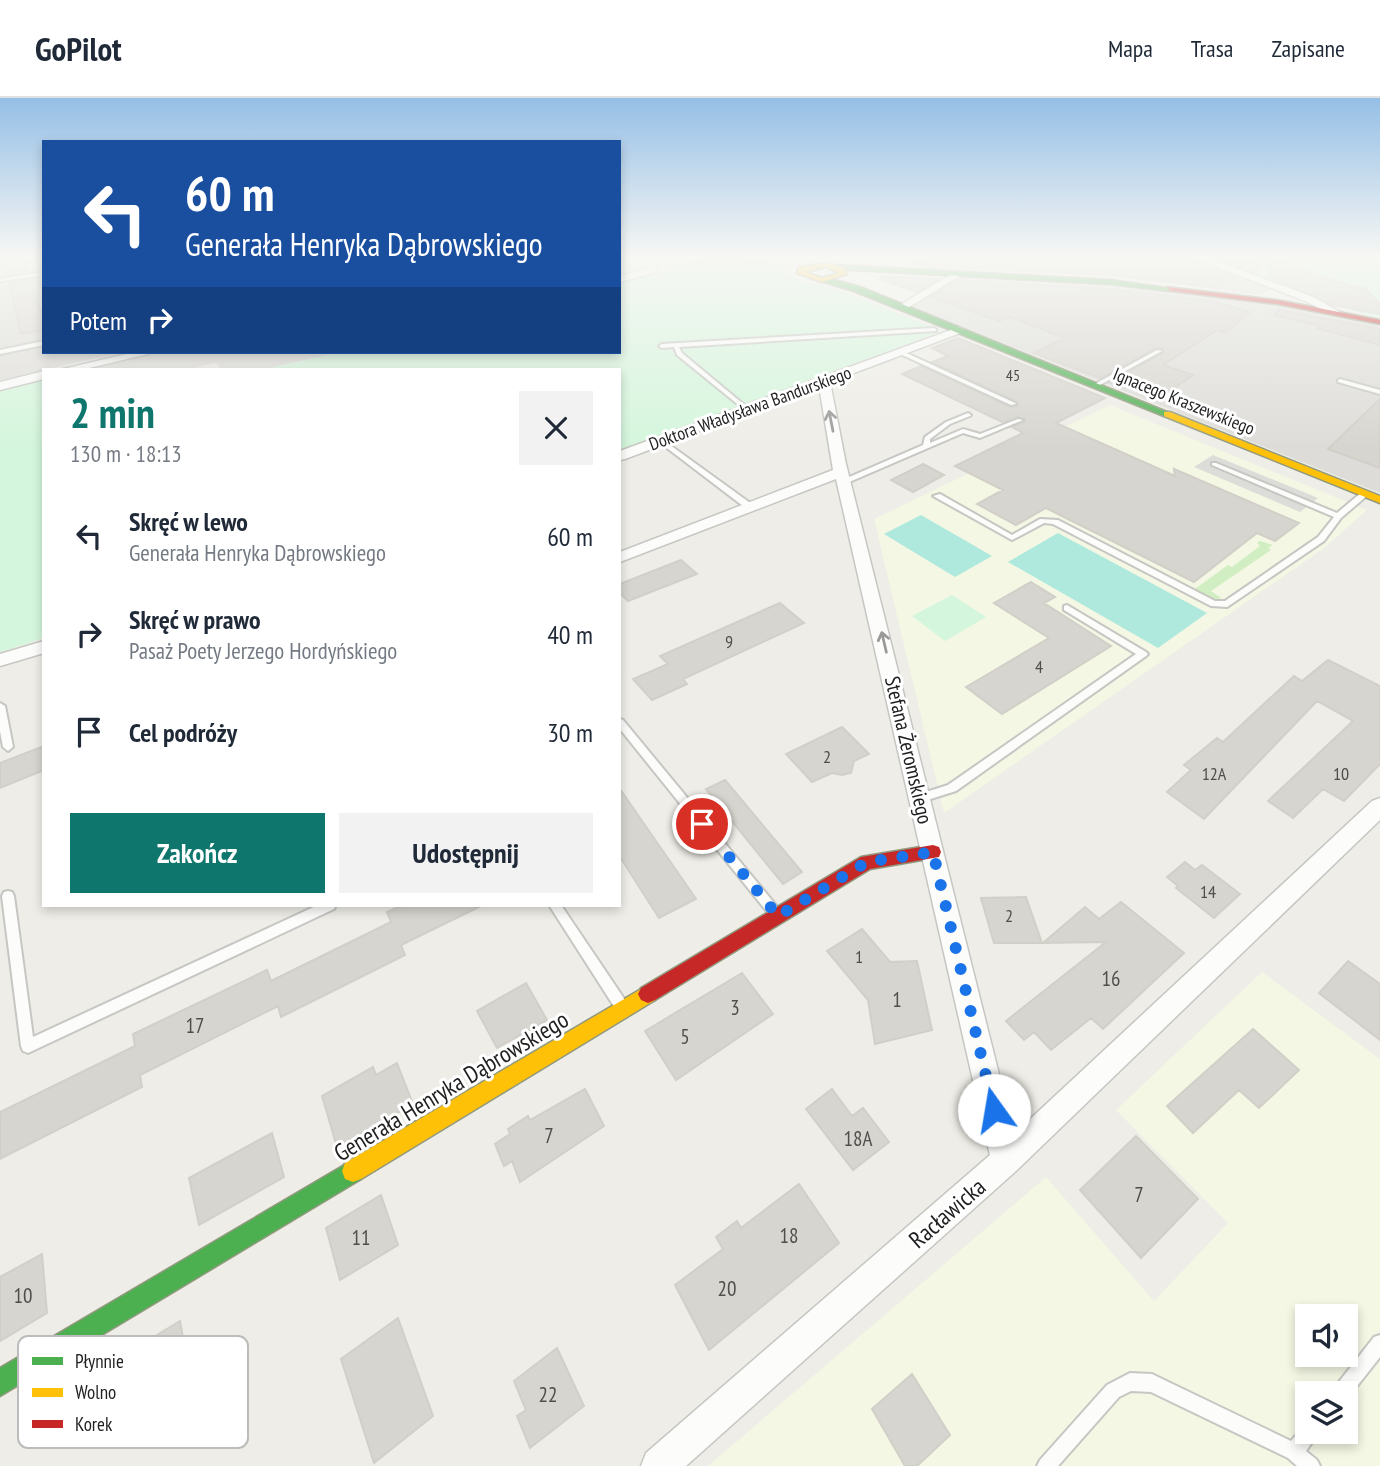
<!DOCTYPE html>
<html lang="pl">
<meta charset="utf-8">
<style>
:root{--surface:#fff;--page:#f2f2f3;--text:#1f2937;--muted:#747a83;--line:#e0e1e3;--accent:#0f766e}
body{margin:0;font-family:"PT Sans Narrow",sans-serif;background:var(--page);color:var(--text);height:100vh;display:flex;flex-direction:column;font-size:26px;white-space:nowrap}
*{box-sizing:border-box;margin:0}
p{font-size:23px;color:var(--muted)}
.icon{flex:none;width:38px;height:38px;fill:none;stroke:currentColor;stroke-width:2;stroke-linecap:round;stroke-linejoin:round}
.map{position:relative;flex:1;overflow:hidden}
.panel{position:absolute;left:42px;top:270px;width:579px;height:539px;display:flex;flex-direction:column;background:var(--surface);border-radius:0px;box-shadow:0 4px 10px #0003}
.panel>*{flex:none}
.top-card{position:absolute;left:42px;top:42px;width:579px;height:214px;border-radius:0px;box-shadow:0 4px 10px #0003;background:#1a4fa0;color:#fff;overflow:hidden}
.fabs{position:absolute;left:1295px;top:1206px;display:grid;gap:14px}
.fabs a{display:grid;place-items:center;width:63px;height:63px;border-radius:0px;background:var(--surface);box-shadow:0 4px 10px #0003;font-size:35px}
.pin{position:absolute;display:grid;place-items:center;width:60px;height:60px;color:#fff;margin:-30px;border:4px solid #fff;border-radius:50%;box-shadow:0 2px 7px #0007}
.me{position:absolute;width:77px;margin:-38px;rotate:347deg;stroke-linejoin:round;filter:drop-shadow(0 0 5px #0008)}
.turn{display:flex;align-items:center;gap:24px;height:147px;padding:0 28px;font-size:32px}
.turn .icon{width:91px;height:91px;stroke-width:2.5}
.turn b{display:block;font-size:49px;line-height:60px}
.then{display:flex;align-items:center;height:66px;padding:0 28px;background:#0003;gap:14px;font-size:26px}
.round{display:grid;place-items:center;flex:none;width:74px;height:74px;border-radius:0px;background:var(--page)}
.head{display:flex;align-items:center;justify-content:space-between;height:119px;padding:0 28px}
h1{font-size:42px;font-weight:700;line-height:52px;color:var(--accent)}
.cta{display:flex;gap:14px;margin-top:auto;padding:14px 28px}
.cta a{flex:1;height:80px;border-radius:0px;background:var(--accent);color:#fff;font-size:28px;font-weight:700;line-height:80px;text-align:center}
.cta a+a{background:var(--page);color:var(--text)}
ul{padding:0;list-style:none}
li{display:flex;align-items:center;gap:21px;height:98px;padding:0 28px}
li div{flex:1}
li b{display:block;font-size:26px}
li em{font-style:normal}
header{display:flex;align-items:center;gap:42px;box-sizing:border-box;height:98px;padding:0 35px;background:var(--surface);border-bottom:2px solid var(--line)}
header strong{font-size:33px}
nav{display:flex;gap:38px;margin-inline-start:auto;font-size:24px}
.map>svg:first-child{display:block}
.residential{fill:#dddcd9}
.education{fill:#f3f7e3;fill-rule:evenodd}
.grass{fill:#d1eec3}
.park{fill:#d4f6dc}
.pitch{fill:#afe9de}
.parking{fill:#dcdcd9}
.building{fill:#d7d5cf;stroke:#d1cfc8;stroke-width:2}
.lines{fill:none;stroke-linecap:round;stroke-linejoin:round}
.lane-casing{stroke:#c6c6c3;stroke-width:4}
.street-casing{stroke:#c6c6c3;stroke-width:3}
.fast-casing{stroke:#91997e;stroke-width:3}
.slow-casing{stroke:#91997e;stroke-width:3}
.jam-casing{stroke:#91997e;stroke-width:3}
.lane{fill:#fcfcfb;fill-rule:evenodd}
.street{fill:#fcfcfb;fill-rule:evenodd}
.fast{fill:#4caf50;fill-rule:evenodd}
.slow{fill:#ffc107;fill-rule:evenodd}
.jam{fill:#c62828;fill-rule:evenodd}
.oneway{stroke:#999998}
.route{stroke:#1a73e8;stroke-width:12;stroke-dasharray:0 21.6}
.labels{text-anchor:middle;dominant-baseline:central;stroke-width:6;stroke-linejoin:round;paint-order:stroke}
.far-number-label{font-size:16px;fill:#4e4e4c}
.far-street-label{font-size:18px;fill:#1f1f1f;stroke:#fff}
.number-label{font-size:18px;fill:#4e4e4c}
.street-label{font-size:21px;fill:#1f1f1f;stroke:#fff}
.near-number-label{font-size:21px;fill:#4e4e4c}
.near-street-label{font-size:24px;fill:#1f1f1f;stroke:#fff}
.key{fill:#fff;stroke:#bcbcbc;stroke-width:2}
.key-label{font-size:19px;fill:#1f1f1f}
</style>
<header>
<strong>GoPilot</strong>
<nav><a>Mapa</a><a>Trasa</a><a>Zapisane</a></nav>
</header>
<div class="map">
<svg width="1380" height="1368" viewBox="0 0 1380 1368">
<rect width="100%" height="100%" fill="#eeede7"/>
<path class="residential" d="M0,159h44v95h79l-123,28z
M927,159h262l85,31 -15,7 -152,-20 -198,-7z
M960,179l150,7 167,21 103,19v169l-468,-186z
M164,254h176l-74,17h-45l-5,-6 -27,6h-108z"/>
<path class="education" d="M1110,307l257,105 -43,38 -380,265 -70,-294z
M1262,874l118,87v407h-672l338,-289 108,124 74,-78 -112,-113zM1307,1218h39v38h-39zM1307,1295h39v39h-39z"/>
<path class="grass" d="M1062,425l133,66 33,-24 4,2 28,-21 -3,-3 3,-2 13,4 -5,3 3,2 -60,41 10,7 -5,2z"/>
<path class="park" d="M703,159c30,0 58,-3 85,11l1,6 11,7 28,5 114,45 -322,119v-81h-354l74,-17h280v-69l42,-11z
M1209,159h171v61l-43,-12z
M44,280v260l-44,14v-264z
M952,497l34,22 -41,24 -33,-25z"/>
<path class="pitch" d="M921,417l71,41 -37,21 -71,-43z
M1058,435l149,80 -49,35 -150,-86z"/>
<path class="parking" d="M1213,357l105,43 -18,14 -106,-45z"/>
<path class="building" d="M3,159h20l4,15 -19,3z
M915,159h274l48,20 -26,10 -101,-12 -196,-11z
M1212,159h21l31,11 -11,4z
M1274,163l80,26 11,1 15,16v10l-47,-9 -65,-29z
M882,178l56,3 -21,13 -38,-13z
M29,182l15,39v11l-23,4 -12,-52z
M957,182l153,9 101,12 39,11 -25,21 -8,-3 -54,35 30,10 -28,19 -31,-10 -10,4 -14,-5 53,-30v-5h-7l-56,30 -66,-25 31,-15 -55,-21 -11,4 -68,-24z
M1279,212l101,19v16l-63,-17 3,-2 -46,-11z
M958,240l147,60 -49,25 119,53 -1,-7 125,54 -24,18 -18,-8 -63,49 -148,-74 -30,17 -39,-21 26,-14 -48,-24 68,-33 -11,-6 12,-5 1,-3 -8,-2 -15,5 -100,-48 19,-8 89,41 8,-1 -2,-5 -84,-39 16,-6 -16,-8z
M1380,301v69l-52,-19z
M923,366l21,11 -31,17 -22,-12z
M681,462l16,14 -69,27 -8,-8v-9z
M1031,484l24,15 -11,6 67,43 -109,68 -36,-27 83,-49 -55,-35z
M780,505l24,20 -121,56 4,5 -35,16 -19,-21 35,-15 -8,-8z
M1328,562l52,26v78l-36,37 -21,-12 -30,29 -25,-17 85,-80 -36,-20 -113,118 -37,-27 24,-22 -7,-5 33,-27 6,4 71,-66 8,5z
M842,629l27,27 -15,7 -3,12 -9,2 -10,-2 -20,9 -26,-28z
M44,648v24l-44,18v-25z
M725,682l77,92 -19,12 -77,-95z
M620,691l76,110 -37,19 -39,-61z
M1185,764l10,8 7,-5 38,29 -26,24 -38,-30 2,-2 -11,-9z
M1026,799l16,46h-48l-13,-45z
M1121,804l63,51 -81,76 -12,-11 -40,32 -17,-18 -10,8 -18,-19 100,-79 -63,1 42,-36 14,12z
M403,807h80l-82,40 4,10 -124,62 -3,-11 -138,69 2,12 -142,72v-47l135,-66 -2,-12 134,-64 4,11 120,-59 -4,-10z
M862,831l28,33 27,-1 15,69 -57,14 -7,-44 -41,-49z
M1348,863l32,23v56l-61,-47z
M742,875l31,41 -97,66 -31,-49z
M526,885l21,37 -50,28 -20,-37z
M1253,931l46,41 -40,38 -20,-18 -46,43 -26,-27z
M397,965l16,41 -76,43 -15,-51 51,-29 3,8z
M585,991l19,37 -84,56 -8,-21 -8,5 -9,-22 15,-10 -2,-5 20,-13 2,4z
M832,991l20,27 11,-8 26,34 -36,28 -47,-61z
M272,1035l12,44 -85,48 -10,-47z
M1136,1038l62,63 -57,59 -61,-68z
M799,1086l40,59 -130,107 -34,-65 48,-36 -7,-12 21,-16 4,7z
M381,1097l17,50 -58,35 -14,-52z
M42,1156l5,59 -47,28v-64z
M398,1220l35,98 -59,47 -33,-104z
M180,1223l11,61 -88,55 -7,-65z
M557,1250l27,58 -54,42 -13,-32 9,-6 -12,-29z
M912,1276l38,61 -33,31h-12l-33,-57z"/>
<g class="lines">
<g class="lane-casing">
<path id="lane" d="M44,174v3l-44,6v-2z
M934,230l2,1v2l-257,16 3,6 66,55 1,1 -3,2 -69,-56 -3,-8 -12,1 -3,-2 3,-2z
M44,243v4l-44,9v-4z
M900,252l115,53 1,1 -5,1 -113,-52v-2z
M1157,252l5,1 -64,35 -5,-1z
M1340,281l40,11v4l-42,-12v-2z
M968,315l3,2 -1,1 -20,8 -20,15v4l33,-14 17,5 38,-15 5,1 -43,18 -17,-5 -116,50 -7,-2 83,-36 2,-8 21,-15z
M659,342h4l90,65v4h-6l-88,-67z
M1212,365h4l121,50 25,-21 7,2 -28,24 -17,23 -97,66 -16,-1 -158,-82 -9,-1 -32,17 -79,-44 7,-2 72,41 28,-16 18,1 157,81h10l93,-64 16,-20 -122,-52z
M1067,507l79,47 2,2 -2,2 -190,135 -35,11 -4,-1 -1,-3 1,-3 31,-10 188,-131 -72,-44v-4z
M0,605l5,3 8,41 -5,4 -5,-4 -3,-16z
M620,621l3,1 157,190 2,4 -2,4 -4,1 -4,-1 -152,-189z
M8,793l4,1 2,4 19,141 285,-132h18l-2,4 -306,144 -5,-2 -2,-5 -19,-150 2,-4z
M549,807h12l64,95 1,4 -1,4 -5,2 -5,-2z
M1380,1237v22l-33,42 -1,1v-7h-14l3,-6 39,-50z
M1130,1275l22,1 6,3 133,64 13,-15 3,-2v8h12l-13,19 11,9 3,6h-23l-9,-8 -137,-66 -20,-1 -12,6 -61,69h-21l3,-6 67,-75z"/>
</g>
<g class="street-casing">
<path id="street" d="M643,159h9l5,15 -37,10v-6l28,-8z
M1192,159h13l108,40 29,16 -9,2 -28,-14z
M955,174l5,3 -2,2 -52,32 -9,-2z
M959,229l6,3 -2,2 -133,50 16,82 168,670 358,-333 8,-3v22l-364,351 -330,295h-45l5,-13 344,-298 -154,-676 -216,83v-10l213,-82 -14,-84 -194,73 -5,1v-9z
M135,254h21l-71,17h-22z
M44,273v8l-44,11v-8z
M44,543v12l-44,13v-12z"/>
</g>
<g class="fast-casing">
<path id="fast" d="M837,167l273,15 64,9 -4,2 -60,-7 -276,-15z
M827,180l33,9 312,127 -8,2 -310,-125 -30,-9z
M353,1062l8,3 3,8 -3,8 -361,217v-28z"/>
</g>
<g class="slow-casing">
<path id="slow" d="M826,165l18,4 3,7 -25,8 -25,-9 2,-6zM826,169l13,6 -17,5 -17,-6z
M1164,314h6l210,84v7l-216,-87z
M648,887l7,3 3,6 -3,6 -294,179 -8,3 -8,-3 -3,-8 3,-8z"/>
</g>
<g class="jam-casing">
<path id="jam" d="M1167,189l110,13 103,20v4l-103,-20 -107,-13z
M933,747l6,2 2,5 -2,5 -69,12 -215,131 -7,3 -7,-3 -3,-6 3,-6 220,-131z"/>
</g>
<use href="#lane" class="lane"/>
<use href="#street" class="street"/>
<use href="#fast" class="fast"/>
<use href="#slow" class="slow"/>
<use href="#jam" class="jam"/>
</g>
<defs><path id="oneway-shaft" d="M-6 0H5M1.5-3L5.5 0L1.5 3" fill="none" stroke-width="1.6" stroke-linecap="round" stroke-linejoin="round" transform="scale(1.75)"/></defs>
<g class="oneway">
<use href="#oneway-shaft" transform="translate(831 323) rotate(-101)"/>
<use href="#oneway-shaft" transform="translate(884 544) rotate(-103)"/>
</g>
<linearGradient id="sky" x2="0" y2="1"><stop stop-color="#95bfe6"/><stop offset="0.45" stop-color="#f7f7f4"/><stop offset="1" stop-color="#f7f7f4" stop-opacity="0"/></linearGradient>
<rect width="1380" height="350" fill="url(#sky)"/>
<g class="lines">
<path class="route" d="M702,726l76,92 89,-54 66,-10 61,258"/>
</g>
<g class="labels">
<g class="far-number-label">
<text x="1013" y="277">45</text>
</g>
<g class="far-street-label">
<text transform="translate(1184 303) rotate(22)">Ignacego Kraszewskiego</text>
<text transform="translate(750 310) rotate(-20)">Doktora Władysława Bandurskiego</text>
</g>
<g class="number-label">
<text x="729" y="543">9</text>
<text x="1039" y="568">4</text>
<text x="827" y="658">2</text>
<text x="1214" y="675">12A</text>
<text x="1341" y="675">10</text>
<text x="1208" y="793">14</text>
<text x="1009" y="817">2</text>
<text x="859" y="858">1</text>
</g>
<g class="street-label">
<text transform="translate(909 652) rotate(77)">Stefana Żeromskiego</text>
</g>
<g class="near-number-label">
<text x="1111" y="880">16</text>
<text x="897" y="901">1</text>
<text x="735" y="909">3</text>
<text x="195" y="927">17</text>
<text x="685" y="938">5</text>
<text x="549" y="1037">7</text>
<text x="858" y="1040">18A</text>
<text x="1139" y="1096">7</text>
<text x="789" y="1137">18</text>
<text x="361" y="1139">11</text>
<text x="727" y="1190">20</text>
<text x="23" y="1197">10</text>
<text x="548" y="1296">22</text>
</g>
<g class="near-street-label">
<text transform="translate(451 988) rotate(-31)">Generała Henryka Dąbrowskiego</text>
<text transform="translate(947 1115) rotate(-41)">Racławicka</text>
</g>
</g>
<rect x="18" y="1238" width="230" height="112" rx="10" class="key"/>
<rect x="32" y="1259" width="31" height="8" fill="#4caf50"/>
<rect x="32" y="1290" width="31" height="9" fill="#ffc107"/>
<rect x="32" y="1322" width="31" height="8" fill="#c62828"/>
<g class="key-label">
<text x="75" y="1270">Płynnie</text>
<text x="75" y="1301">Wolno</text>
<text x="75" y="1333">Korek</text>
</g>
</svg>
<div class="fabs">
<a><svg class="icon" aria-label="sound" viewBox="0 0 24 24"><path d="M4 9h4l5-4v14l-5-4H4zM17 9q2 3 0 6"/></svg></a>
<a><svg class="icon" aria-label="layers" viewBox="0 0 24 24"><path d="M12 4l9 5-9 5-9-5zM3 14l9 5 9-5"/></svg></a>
</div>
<div class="pin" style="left:702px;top:726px;background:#d93025"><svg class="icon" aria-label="arrive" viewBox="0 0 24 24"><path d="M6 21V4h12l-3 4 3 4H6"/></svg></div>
<svg class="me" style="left:994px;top:1012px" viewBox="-20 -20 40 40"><circle r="19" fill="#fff"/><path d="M0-13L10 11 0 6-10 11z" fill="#1a73e8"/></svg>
<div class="top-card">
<div class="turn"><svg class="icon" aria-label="left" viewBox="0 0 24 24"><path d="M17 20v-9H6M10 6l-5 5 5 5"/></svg><div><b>60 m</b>Generała Henryka Dąbrowskiego</div></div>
<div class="then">Potem<svg class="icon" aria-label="right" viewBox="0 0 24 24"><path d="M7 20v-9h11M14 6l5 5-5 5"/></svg></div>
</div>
<section class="panel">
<div class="head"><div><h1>2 min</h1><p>130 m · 18:13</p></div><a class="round"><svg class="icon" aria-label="close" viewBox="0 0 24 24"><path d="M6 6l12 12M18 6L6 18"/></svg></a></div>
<ul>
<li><svg class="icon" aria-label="left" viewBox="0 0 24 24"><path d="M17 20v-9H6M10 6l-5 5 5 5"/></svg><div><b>Skręć w lewo</b><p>Generała Henryka Dąbrowskiego</p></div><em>60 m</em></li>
<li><svg class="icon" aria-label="right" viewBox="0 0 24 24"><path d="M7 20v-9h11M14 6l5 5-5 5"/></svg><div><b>Skręć w prawo</b><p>Pasaż Poety Jerzego Hordyńskiego</p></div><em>40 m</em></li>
<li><svg class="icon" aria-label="arrive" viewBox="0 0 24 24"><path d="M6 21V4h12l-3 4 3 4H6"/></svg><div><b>Cel podróży</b></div><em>30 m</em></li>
</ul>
<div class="cta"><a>Zakończ</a><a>Udostępnij</a></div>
</section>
</div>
